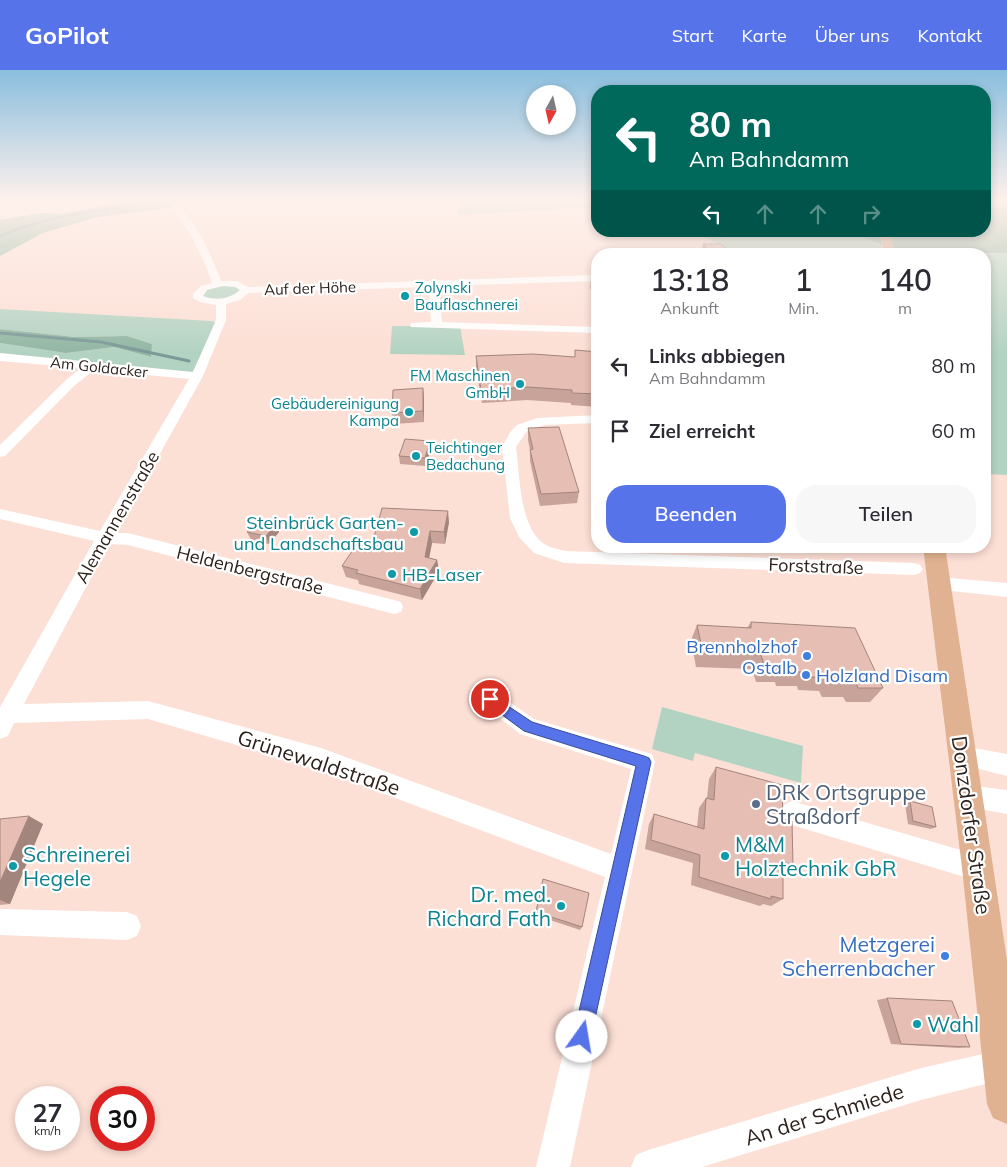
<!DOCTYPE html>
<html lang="de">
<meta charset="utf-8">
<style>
:root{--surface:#fff;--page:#f7f7f7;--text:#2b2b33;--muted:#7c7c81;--accent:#5773e9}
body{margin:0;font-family:Mulish,sans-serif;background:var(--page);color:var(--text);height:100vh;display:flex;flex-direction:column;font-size:19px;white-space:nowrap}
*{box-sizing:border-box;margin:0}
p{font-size:16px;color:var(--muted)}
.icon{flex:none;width:28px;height:28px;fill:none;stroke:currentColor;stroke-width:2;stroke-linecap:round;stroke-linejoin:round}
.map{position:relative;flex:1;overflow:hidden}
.sheet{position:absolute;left:591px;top:178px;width:400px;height:305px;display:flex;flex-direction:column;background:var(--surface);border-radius:20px;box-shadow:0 2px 8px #0003}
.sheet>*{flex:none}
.hud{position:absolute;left:591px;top:15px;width:400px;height:152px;border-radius:20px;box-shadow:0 2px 8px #0003;background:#00695c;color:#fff;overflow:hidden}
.needle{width:32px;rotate:188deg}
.fabs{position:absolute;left:526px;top:15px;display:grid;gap:10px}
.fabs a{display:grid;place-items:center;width:50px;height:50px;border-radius:50%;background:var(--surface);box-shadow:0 2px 8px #0003;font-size:25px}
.speed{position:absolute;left:15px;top:1016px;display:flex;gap:10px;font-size:25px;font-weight:700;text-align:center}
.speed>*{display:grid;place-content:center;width:65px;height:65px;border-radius:50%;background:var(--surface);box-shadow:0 2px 8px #0003;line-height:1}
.speed small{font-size:12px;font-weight:400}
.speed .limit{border:8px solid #d22;background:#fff;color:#111}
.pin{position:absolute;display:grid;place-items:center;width:42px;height:42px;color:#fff;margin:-21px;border:2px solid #fff;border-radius:50%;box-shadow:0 1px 5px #0007}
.me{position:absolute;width:55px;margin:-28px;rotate:13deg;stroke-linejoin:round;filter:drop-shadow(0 0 4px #0008)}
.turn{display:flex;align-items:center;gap:18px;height:105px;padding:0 15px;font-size:22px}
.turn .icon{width:65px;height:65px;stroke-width:2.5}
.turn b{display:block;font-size:35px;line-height:42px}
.lanes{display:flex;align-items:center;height:48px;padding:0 15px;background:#0003;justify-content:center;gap:25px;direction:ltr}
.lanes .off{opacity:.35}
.eta{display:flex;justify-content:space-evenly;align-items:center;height:85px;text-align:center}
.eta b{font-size:30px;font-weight:600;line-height:35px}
.button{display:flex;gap:10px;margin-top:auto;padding:10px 15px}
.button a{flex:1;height:58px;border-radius:20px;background:var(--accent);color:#fff;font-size:20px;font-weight:600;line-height:58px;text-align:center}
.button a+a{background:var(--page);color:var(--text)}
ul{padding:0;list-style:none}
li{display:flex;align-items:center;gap:15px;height:65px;padding:0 15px}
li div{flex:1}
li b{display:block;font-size:19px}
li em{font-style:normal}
header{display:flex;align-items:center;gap:30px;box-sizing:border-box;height:70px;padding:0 25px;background:var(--accent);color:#fff}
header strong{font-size:24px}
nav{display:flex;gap:28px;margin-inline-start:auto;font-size:18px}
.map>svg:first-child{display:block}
.green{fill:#b3d3c2}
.forest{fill:#91b7a3}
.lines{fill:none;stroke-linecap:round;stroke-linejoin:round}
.stream-far1{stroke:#7c9999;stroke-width:2.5}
.stream{stroke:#7c9999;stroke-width:3}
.minor{fill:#fff;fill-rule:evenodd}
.major{fill:#e0b291;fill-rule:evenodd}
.wall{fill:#c7a39a}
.shaded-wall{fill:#a2857d}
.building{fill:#e7beb3;stroke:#a2857d}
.route{fill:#5773e9;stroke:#394b97}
.culture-dot{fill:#0f9aa8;stroke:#fff;stroke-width:2}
.shop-dot{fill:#3f7fe0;stroke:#fff;stroke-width:2}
.service-dot{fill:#5c6f8a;stroke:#fff;stroke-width:2}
.labels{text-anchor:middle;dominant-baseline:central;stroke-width:4.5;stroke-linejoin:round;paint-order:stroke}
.far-culture-label{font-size:15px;fill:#0d838f;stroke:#fff;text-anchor:start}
.far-street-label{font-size:15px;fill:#2d211c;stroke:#fff}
.street-label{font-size:18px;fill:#2d211c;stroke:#fff}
.culture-label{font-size:18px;fill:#0d838f;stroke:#fff;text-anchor:end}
.shop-label{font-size:18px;fill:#366cbe;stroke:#fff;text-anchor:end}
.near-street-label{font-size:21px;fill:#2d211c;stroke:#fff}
.near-service-label{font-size:21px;fill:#4e5e75;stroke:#fff;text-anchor:start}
.near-culture-label{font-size:21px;fill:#0d838f;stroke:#fff;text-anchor:start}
.near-shop-label{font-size:21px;fill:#366cbe;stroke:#fff;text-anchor:end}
</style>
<header>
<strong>GoPilot</strong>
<nav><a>Start</a><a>Karte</a><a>Über uns</a><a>Kontakt</a></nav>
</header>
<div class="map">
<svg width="1007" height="1097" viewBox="0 0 1007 1097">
<rect width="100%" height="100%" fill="#fcdfd5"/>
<path class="green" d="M462,129h135v8l-139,8z
M692,161h157l32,13 1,10h-144z
M1007,183v222l-22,-1 -1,-220z
M223,215l16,2 1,4c-11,10 -24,10 -38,5l3,-6z
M0,239l212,12 5,2 -25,50 -192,-18v-12l66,10 48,-6 36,10 2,-13 -25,-8 -52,1 -75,-8z
M392,256h68l5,29 -75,-1z
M662,637l141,39 -2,37 -106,-30 -2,8 -41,-12z"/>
<path class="forest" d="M143,129h22l9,8 -77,10 -54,16 -43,23v-36l41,-7 19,1z
M985,129h22v54l-109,1c-14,-11 -33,-15 -49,-23h136z
M0,259l75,8 52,-1 25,8 -1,13 -37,-10 -48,6 -66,-10z"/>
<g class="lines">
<path class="stream-far1" d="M0,166c52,-23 108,-26 164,-36"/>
<path class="stream" d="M0,263l101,9 88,19"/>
<path class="minor" d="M165,129h8c22,20 38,54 48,82h16l11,6 350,-12v6l-159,5 3,36 155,5v6l-186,-6 -1,-2 1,-2 20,-1 -2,-35 -181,6 -8,7 -14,4v16l-23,56 -87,157h12l266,67 7,2 2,5 -2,5 -7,2 -266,-69 -19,-1 -85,160 124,-3 173,47 290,106 20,-85 -111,-35 -37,-29 -3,-6 3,-6 7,-3 7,3 37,26 118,35 3,8 -85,405h-34l69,-290 -284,-107 -173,-51 -134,4 -6,13 -8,3v-32l94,-166 -94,-22v-10l100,22 89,-152 -95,-9 -20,16 -69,70 -5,1v-12l66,-65 15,-12 -81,-7v-8l193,19 23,-52v-15l-16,-3 -7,-4v-4l8,-8 11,-3c-10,-30 -26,-60 -47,-84zM223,216l12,1 5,3c-10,9 -24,11 -37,6l4,-6z
M652,178l3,1 2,5h-9v-3z
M598,345v8l-54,2 -17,6 -11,16c4,28 3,83 30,98 5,3 13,4 19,6l349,12 6,2 3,4 -3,4 -6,2 -350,-12 -30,-10 -15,-16 -9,-19 -8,-71 9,-16 6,-6 20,-7z
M939,507l68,6v14l-74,-8 -3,-5 3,-5z
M963,676l44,8v22l-52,-13 -3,-7 3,-7z
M968,715l39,5v24l-39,-7 -8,-3 -4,-8 4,-8z
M792,731l186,54 9,4 4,9 -4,9 -9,4 -186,-56 -8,-4 -4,-8 4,-8z
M0,839l127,3 10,4 4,10 -4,10 -10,4 -127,-5z
M1001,980l6,1v30l-6,-1 -80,20 -219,67h-71l5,-12 12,-5 273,-82z"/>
<path class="major" d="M879,161h10l7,23h-12z
M923,476h22l62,414v164l-14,-6 -6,-14 -25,-236z"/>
</g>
<path class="wall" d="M703,174l28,10h-30z
M591,208h7v28l-8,-18z
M598,282v55l-27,-2v-2l-44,-3 -45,3 -6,-35v-12l99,1z
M423,318l1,11v23l-30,2 -2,-11z
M528,358l51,64 -2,11 -37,3 -10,-45v-11l-2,-10z
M431,379l-5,17 -26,-2 -1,-8z
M449,452l-4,22 -13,-1 -3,15 8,2 2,11 -17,29 -63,-16 -1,-4 -12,-3 -4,-11z
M247,462h32l-10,12 -18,-4z
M751,552l132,66 -13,14h-24l-3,-5h-21l-3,-6 -21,-1 -1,-4h-21l-1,-4h-19l-4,-13 -56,-2 -5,-27 6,-15 50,3z
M716,697l67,52 10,46 -10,7v27l-12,7 -8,-2 -3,2 -69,-21 2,-22 -48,-14 4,-25 5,-10 43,13 2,-19 7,-10h1l2,-19z
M910,731l26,26 -5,2 -23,-5 -3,-20z
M0,749l43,5 -33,80 -10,1z
M543,809l39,48 -2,3 -45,-15z
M887,928l83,49 -12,1 -67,-4 -14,-44z"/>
<path class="shaded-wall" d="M423,318l1,11v23l-1,-11z
M430,371l1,8 -5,17 -1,-8z
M448,441l1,11 -4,22 -1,-12z
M276,454l3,8 -10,12 -3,-8z
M430,461l2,12 -5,25 -2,-11z
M437,490l2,11 -17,29 -2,-11z
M29,746l14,8 -33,80 -10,-4v-18z"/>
<path class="building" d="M703,174h18l10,10h-19z
M591,208h7v15z
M575,280l23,2v42l-26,-1v-3l-44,-3 -47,3 -5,-34 57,-2 42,3z
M423,318v23l-31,2 1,-23z
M559,357l20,65 -38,2 -11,-44 3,-1 -5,-21z
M405,369l25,2 -5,17 -26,-2z
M382,438l66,3 -4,21 -14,-1 -5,26 12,3 -17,29 -64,-16 2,-3 -16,-4 17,-25 13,3z
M258,450l18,4 -10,12 -19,-4z
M751,552l104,6 28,60h-25l-2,-5h-23l-3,-6h-21l-2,-5h-21l-2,-4h-19l-4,-13 -58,-2 -6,-28 54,3z
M716,697l66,18 1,34 9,2 1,44 -10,-3v37l-12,-3v3l-72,-22 1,-22 -49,-15 3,-26 50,15 2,-31 8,2z
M910,731l22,6 4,20 -23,-6z
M29,746l-29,66v-63z
M543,809l46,14 -7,34 -46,-15z
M887,928l65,3 18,46 -69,-3z"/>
<linearGradient id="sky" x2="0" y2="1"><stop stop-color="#8abede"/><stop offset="0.46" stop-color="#fef1ec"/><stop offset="1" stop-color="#fef1ec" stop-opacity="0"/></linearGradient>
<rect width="1007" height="283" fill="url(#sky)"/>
<path class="route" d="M490,624l42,28 112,34 5,2 2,4 -60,275 -2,7 -7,2 -6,-2 -3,-7 63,-271 -112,-35 -38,-28 -2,-4 2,-4z"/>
<g class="culture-dot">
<circle cx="405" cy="226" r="5"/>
<circle cx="520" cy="314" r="5"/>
<circle cx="409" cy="342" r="5"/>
<circle cx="416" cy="386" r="5"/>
<circle cx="414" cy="462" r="5"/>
<circle cx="392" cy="504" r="5"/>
<circle cx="725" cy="786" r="5"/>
<circle cx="13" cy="796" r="5"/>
<circle cx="561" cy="836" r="5"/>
<circle cx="917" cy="954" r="5"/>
</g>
<g class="shop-dot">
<circle cx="807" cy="586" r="5"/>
<circle cx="806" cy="605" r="5"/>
<circle cx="945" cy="886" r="5"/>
</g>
<circle class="service-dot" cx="756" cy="734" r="5"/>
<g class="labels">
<g class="far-culture-label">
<text x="415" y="217">Zolynski<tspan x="415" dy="17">Bauflaschnerei</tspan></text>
<text x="510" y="305" text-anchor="end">FM Maschinen<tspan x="510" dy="17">GmbH</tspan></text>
<text x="399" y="333" text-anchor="end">Gebäudereinigung<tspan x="399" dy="17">Kampa</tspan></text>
<text x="426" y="377">Teichtinger<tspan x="426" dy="17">Bedachung</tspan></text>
</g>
<g class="far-street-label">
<text transform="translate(310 218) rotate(-2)">Auf der Höhe</text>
<text transform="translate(99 297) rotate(6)">Am Goldacker</text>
</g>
<g class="street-label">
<text transform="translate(117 447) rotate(-60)">Alemannenstraße</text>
<text transform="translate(816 496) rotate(2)">Forststraße</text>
<text transform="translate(250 500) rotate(14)">Heldenbergstraße</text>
</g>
<g class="culture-label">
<text x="404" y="452">Steinbrück Garten-<tspan x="404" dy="21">und Landschaftsbau</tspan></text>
<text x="402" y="504" text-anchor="start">HB-Laser</text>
</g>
<g class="shop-label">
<text x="797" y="576">Brennholzhof<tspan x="797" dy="21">Ostalb</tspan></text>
<text x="816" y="605" text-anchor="start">Holzland Disam</text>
</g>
<g class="near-street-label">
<text transform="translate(319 692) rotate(18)">Grünewaldstraße</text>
<text transform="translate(972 755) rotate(82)">Donzdorfer Straße</text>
<text transform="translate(824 1044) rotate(-17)">An der Schmiede</text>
</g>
<g class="near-service-label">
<text x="766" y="722">DRK Ortsgruppe<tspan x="766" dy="24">Straßdorf</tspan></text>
</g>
<g class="near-culture-label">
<text x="735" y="774">M&amp;M<tspan x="735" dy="24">Holztechnik GbR</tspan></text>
<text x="23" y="784">Schreinerei<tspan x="23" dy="24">Hegele</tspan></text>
<text x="551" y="824" text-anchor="end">Dr. med.<tspan x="551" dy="24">Richard Fath</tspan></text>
<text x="927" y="954">Wahl</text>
</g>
<g class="near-shop-label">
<text x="935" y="874">Metzgerei<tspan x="935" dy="24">Scherrenbacher</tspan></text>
</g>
</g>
</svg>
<div class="fabs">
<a><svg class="needle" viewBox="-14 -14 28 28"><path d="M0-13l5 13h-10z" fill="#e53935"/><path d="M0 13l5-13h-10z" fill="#7c7c81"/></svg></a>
</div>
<div class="speed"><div>27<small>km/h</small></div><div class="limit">30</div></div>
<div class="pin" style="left:490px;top:629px;background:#d93025"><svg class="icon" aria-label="arrive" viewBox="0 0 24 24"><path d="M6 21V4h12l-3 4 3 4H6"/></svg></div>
<svg class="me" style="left:582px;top:967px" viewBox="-20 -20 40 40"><circle r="19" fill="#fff"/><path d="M0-13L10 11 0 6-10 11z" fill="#5773e9"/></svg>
<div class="hud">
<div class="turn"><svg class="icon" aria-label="left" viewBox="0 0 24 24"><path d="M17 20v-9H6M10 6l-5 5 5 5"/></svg><div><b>80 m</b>Am Bahndamm</div></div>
<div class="lanes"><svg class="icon" aria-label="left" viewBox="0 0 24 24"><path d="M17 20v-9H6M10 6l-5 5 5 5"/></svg><svg class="icon off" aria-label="ahead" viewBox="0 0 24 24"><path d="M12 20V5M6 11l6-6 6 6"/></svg><svg class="icon off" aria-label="ahead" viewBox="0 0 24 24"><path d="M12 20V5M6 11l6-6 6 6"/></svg><svg class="icon off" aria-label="right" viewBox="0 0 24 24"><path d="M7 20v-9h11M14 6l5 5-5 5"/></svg></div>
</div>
<section class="sheet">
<div class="eta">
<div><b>13:18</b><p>Ankunft</p></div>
<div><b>1</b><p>Min.</p></div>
<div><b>140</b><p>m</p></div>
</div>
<ul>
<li><svg class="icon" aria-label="left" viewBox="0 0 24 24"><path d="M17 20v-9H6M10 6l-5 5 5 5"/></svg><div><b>Links abbiegen</b><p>Am Bahndamm</p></div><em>80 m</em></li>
<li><svg class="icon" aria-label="arrive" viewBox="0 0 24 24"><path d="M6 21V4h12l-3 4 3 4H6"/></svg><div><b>Ziel erreicht</b></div><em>60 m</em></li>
</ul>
<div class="button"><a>Beenden</a><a>Teilen</a></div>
</section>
</div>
